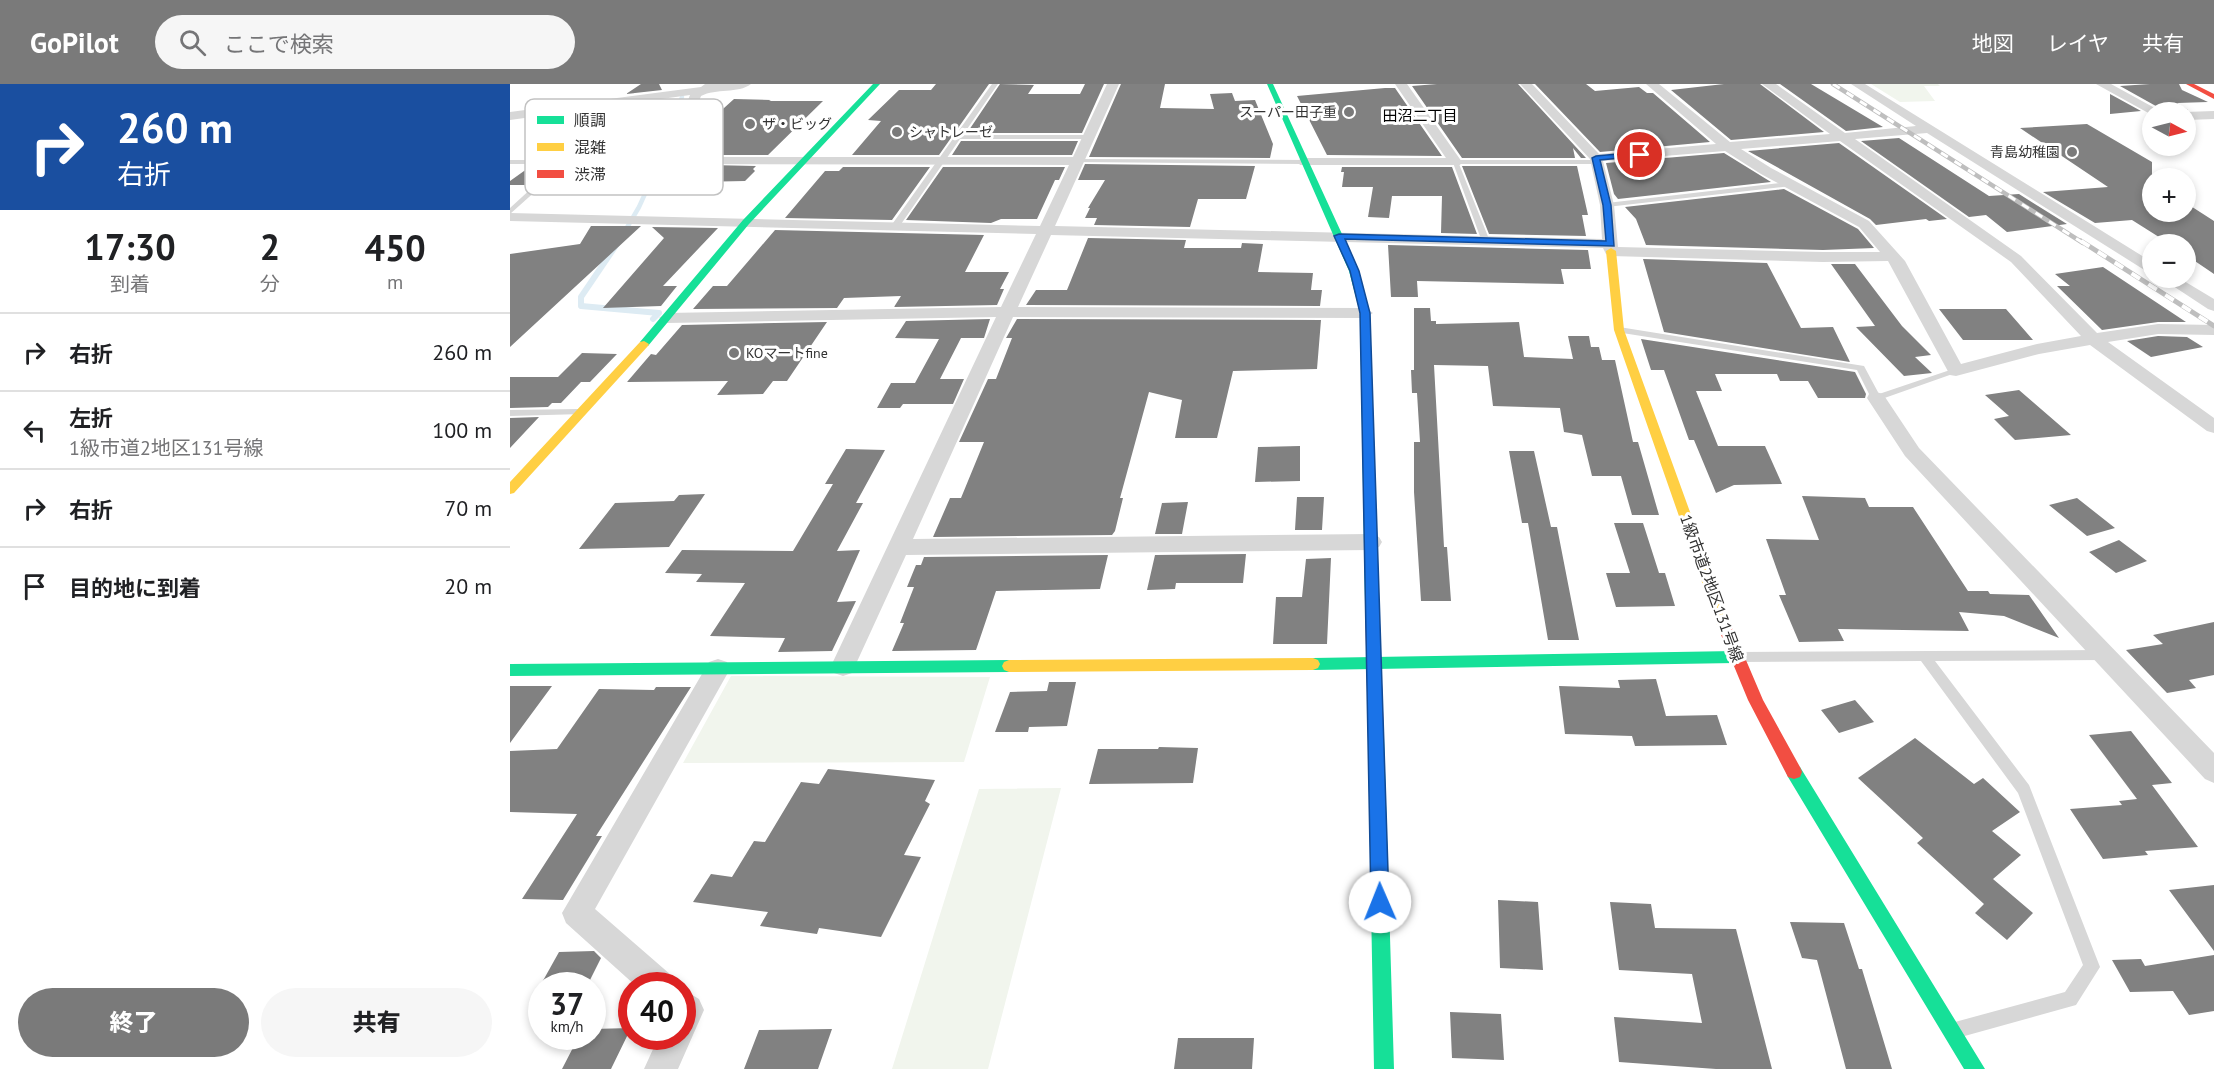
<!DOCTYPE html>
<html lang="ja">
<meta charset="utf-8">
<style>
:root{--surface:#fff;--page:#f6f6f6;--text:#202124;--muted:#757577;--line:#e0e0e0;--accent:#7a7a7a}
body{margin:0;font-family:"PT Sans","Noto Sans JP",sans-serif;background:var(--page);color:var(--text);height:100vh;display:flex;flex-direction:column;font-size:22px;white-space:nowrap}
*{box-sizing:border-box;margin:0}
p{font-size:20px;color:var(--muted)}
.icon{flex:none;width:33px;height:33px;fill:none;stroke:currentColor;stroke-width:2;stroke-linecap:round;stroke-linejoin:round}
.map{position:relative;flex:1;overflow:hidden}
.panel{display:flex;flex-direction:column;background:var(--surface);width:510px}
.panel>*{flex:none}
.guide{background:#1a4fa0;color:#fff;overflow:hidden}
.needle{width:39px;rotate:97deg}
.fabs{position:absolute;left:1632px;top:18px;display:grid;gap:12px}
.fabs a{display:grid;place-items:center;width:54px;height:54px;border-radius:50%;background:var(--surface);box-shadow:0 3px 9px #0003;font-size:30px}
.speed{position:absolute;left:18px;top:888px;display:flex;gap:12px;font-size:30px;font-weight:700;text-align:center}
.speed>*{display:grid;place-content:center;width:78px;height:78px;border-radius:50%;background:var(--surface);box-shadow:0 3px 9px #0003;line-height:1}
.speed small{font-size:15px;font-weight:400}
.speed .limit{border:9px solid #d22;background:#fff;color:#111}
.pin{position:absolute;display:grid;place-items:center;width:51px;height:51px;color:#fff;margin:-26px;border:3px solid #fff;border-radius:50%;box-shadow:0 2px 6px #0007}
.me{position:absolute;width:66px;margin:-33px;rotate:359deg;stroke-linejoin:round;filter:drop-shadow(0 0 4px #0008)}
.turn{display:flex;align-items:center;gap:21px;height:126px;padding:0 18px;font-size:27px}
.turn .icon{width:78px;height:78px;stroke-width:2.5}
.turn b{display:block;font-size:42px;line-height:51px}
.eta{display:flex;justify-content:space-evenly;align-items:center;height:102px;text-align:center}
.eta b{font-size:36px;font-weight:800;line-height:42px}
.button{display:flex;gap:12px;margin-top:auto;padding:12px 18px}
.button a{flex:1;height:69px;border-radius:36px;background:var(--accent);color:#fff;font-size:24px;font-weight:800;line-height:69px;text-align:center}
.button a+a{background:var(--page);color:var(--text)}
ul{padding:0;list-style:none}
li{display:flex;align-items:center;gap:18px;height:78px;padding:0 18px;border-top:2px solid var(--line)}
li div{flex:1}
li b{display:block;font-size:22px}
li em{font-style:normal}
header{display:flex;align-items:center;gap:36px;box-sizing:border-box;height:84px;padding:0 30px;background:var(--accent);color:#fff}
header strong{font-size:28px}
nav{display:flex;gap:33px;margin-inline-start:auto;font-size:21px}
.search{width:420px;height:54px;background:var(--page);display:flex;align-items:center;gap:15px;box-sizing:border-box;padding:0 21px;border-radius:33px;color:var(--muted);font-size:22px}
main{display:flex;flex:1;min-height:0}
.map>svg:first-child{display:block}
.green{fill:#f1f5ed}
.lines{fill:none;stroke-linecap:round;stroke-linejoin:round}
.stream-far1{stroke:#ddebf3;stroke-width:4.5}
.stream{stroke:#ddebf3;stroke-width:6}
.building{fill:#818181}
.lane{fill:#d7d7d7;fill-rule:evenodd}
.street{fill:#d7d7d7;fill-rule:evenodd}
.fast{fill:#16e098;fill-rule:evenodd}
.slow{fill:#ffcf43;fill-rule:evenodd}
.jam{fill:#f24e42;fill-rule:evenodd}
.rail-far1-casing{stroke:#bebebe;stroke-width:4.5}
.rail-casing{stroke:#bebebe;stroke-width:5}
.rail-far1{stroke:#fff;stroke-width:3;stroke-dasharray:8;stroke-linecap:butt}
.rail{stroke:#fff;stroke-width:4;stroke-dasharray:10;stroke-linecap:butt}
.route{fill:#1a73e8;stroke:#114b97;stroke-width:1.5}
.poi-dot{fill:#7a7a7a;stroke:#fff;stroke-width:2}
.labels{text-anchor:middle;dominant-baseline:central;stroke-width:6;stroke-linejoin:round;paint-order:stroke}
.far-poi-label{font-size:14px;fill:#333;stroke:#fff;text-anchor:start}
.far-neighbourhood-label{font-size:15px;fill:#000;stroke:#fff}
.street-label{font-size:16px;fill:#333;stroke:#fff}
.key{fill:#fff;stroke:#c2c2c2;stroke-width:1.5}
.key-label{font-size:16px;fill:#333}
</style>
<header>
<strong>GoPilot</strong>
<div class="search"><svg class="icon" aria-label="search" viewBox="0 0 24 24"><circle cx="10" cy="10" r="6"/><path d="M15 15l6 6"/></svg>ここで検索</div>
<nav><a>地図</a><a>レイヤ</a><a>共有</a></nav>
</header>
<main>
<section class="panel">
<div class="guide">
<div class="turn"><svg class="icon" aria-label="right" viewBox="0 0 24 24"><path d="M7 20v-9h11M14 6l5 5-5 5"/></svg><div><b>260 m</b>右折</div></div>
</div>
<div class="eta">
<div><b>17:30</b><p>到着</p></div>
<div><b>2</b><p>分</p></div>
<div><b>450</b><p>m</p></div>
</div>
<ul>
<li><svg class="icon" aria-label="right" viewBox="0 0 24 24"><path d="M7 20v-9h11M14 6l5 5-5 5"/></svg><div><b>右折</b></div><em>260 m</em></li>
<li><svg class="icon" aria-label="left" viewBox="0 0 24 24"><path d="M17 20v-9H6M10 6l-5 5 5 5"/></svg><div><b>左折</b><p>1級市道2地区131号線</p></div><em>100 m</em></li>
<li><svg class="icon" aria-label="right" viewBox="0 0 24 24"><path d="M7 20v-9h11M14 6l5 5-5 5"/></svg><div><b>右折</b></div><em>70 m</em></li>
<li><svg class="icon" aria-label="arrive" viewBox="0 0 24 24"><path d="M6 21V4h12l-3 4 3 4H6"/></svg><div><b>目的地に到着</b></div><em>20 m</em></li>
</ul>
<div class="button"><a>終了</a><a>共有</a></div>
</section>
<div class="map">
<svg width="1704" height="985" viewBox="0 0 1704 985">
<rect width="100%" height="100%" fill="#fff"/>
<path class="green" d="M1361,0h67l2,2h-16l11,15 -35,1z
M221,592l259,1 -26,85 -281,1z
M551,704l-73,281h-96l87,-280z"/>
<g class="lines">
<path class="stream-far1" d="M162,41l10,-28
M108,159l21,-36 15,-33"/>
<path class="stream" d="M109,157l-38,56v9l78,7 -6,6"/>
</g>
<path class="building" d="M131,0h18l3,6 -36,4z
M426,0h53l-50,71h-87l29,-34 -13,-1 31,-30h32z
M490,0l34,1 -6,9h52l5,-10h19l-22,49h-115z
M611,0h44l-5,24 54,1 -4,-15 22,-1 3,8 20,-1 18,44 -3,14 -181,-1z
M927,0h81l68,74h-5l-8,-10 2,10h-113l-50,-72z
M1025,0h51l9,7 44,-4 8,6h6l57,49 -110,10z
M1214,0h36l64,48 -93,8 -60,-50z
M1270,0h31l72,43 -37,4z
M1640,0h29l3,6 26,12 -31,1 11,7h-25l-43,-24z
M875,4h10l47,68 -115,-1 -30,-59z
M1600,10l31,17 -31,3z
M224,15l37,1 -2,1h54l-55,54h-87l15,-38h18z
M1577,40l65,38v50h34v-9l28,18v53l-28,-19v-11h-16l-38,-24 -37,3 -52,-31 65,-5 -88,-59z
M1389,54l90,58 30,-2 48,30 -60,8 -21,-17 -17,2 -108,-76z
M451,57h117l-6,14h-120z
M1329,59l108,76 -18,2 -3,-2 -50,6 -6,-6 -122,-68z
M1214,69l47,29 -153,17 -4,-5 -8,-31z
M153,80l93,2 -3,3 2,2 -10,10 -199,4 21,-19z
M575,80l170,2 -9,33h-48l-8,28 -96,-2 3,-7h-12l5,-10h-2l17,-28h-27z
M21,82h21l-20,19h-22v-4z
M952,82h115l11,49h-6l4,21 -97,-2z
M333,83h87l-38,53 -107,-2 40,-47h14z
M433,83h122l-6,13h-4l-18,39h-36l-10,4 -85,-3z
M832,83h110l25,67 -36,-1 1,-37h-50l-3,22 -21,-1 5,-30h-31l2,-15h-3z
M1274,105l74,40 16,19 -51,2 -177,-5 -10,-26 -11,-12z
M81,142h50l-131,121v-93l70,-10z
M142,143l66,1 -55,58h14l-16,20 -58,2 61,-70z
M265,146l209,5 -19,37h44l-9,17h4l-7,16 -103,2 7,-11 -57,2 -7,10 -144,1 20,-23h14z
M578,154l98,2 -2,8h57l1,-5 21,1 -5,28 55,1 -2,17h11l-2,16 -294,-1 10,-15h31z
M878,161l200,5 3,19h-30l3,15 -147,-3 1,16h-27z
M1133,175l124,4 34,65 32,-1 17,35 -186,-30z
M1321,180h24l47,62 29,29 -16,2 17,16 -28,3 -48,-49 19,-1z
M1593,183l83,55h-28l-56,8 -45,-44h13l-15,-12z
M904,224h16l1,13h5v3l83,-2 5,35 49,2 -5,-23h21l2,11h8l3,13h13l18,82h5l21,73h-27l-11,-39h-29l-10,-41 -18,-3 -4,-24 -67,-2 -5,-40 -54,-1 10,182h3l4,54h-30l-7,-109v-50h6l-3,-49h-5l-1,-23h3z
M1429,225h67l27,31h-70z
M480,235l-6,19h-23l-21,41h24l-11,25h-50l-3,4h-23l14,-25h24l24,-44 -44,-1 11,-17z
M507,235l304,1 -4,49 -84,2 -16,67h-42l7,-38 -33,-8 -29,106h3l-8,33 -3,4 -179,2 17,-39h11l23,-56h-25l29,-63h8l16,-41h-6z
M317,238l-40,59h-14l-10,13 -46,1 11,-14 -101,1 24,-28 5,1 26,-30z
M1648,252l29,1 16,10 -52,10 -24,-16z
M1131,255l214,33 11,22 -1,4h-47l-10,-17h-28l-3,-7h-62l7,17h-26l22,55h47l17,38 -48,1 -18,8 -22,-53h-5l-25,-70h-13z
M72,269l35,1 -27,28h-9l-20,21h-9l-4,4 -38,1v-31h48z
M1509,306l52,45 -56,5 -21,-21 15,-3 -24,-21z
M29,333l-29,31v-30z
M790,362v35l-45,1 3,-35z
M336,365l39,1 -29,53h7l-26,48 23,-1 -23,52 19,-1 -24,50 -54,1 7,-14 -75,-2 35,-53 -49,-1 6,-8 -37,-1 17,-23 111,1 40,-67h-8z
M999,367h25l17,76h6l22,113h-31l-20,-117h-6z
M195,410l-36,53 -90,2 36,-46 59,-2 5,-6z
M1292,412l63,2 4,9h44l55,84h20l2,3 39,1 30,43 -55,-22 -45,-4 10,19 -131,-2 6,12 -45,1 -20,-47h7l-20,-56 53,1z
M787,413h27l-2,33h-27z
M1567,414l38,30 -28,8 -38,-31z
M678,418l-6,32h-27l7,-31z
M1104,439h29l16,50h6l10,33 -59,1 -10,-34h24z
M1609,456l28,21 -31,12 -27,-21z
M736,470l-3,29h-67l-1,6 -28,1 8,-35z
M598,471l-8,34 -104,2 -20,59 -84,1 12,-28h-4l14,-36h-7l9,-22h5l3,-8z
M821,474l-4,86h-54l3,-47h26l4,-38z
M1704,538v53l-25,5 7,8 -29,5 -41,-43 37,-6 -10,-9z
M1146,595l10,37 51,-1 10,30 -92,1 -3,-10 -67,-2 -6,-48 61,2 -2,-8z
M539,598h27l-9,44 -38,1 -1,5h-33l15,-40 37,-1z
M0,602h42l-42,57z
M146,603h35l-95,149h6l-39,64 -41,-1 55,-85 -67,-2v-61l47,-2 42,-60 55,1z
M1345,616l19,22 -35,11 -18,-23z
M1621,647l41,52 -20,2 46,62 -53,4 3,4 -45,4 -33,-50 52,-4 -3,-4 18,-2 -48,-64z
M1405,654l59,46 9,-6 37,34 -28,19 29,24 -28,24 40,34 -26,27 -32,-27 9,-9 -67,-61 6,-5 -65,-60z
M649,663l39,1 -5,35 -104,1 9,-35h60z
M318,685l107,11 -10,21 5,3 -26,51 17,2 -40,80 -62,-9 -2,6 -57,-8 8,-14 -75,-10 18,-28 21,3 22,-36 11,1 36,-60 18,2z
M1704,801v66l-45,-61z
M988,816l40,2 5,68 -43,-2z
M1100,818l41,2 4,24 81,1 36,140h-56l-97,-7 -5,-45 88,6 -10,-49 -73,-4z
M1280,838l54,1 15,46h3l30,100h-46l-29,-109 -15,-2z
M84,867l7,7 -14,28h-47l19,-34z
M1704,871v56l-25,4 -16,-24 -43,1 -18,-32 29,-1 4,7z
M940,928l51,2 3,46 -52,-2z
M121,944l-20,41h-49l17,-33h13v-7z
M322,945l-14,40h-74l15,-39z
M668,954h76l-2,31h-78z"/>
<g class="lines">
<path class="lane" d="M482,0h6l-35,51h125l3,2 -3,2h-128l-61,88h-6v-4z
M121,14l2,1v2l-62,58h99l4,2 -2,1 -106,2 -56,50v-6l48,-44h-48v-4h53z
M566,75l229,1 4,2 -4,2 -231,-2 -2,-1z
M942,76h145l4,2 -4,2h-138l30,75 -4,2 -4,-2z
M1279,98l4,2 -1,2 -185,21 -4,-2 4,-2z
M1109,243l245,39 15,28 74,-25 3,-1 5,3 -85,30 -5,-3 -14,-28 -241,-38v-4z
M69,325l5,3 -1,2 -73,2v-6z
M1593,566l5,1 1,4 -1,4 -5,1 -168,1 94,124 71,182 -24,38 -115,32 -6,-3 -3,-6 3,-6 110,-30 18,-27 -65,-172 -97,-132 -183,1 -5,-1 -1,-4 1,-4 5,-1z"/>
<path class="street" d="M195,0h46c-13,10 -35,4 -50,12l-23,61h395l34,-73h12l-64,142 547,13 -2,-34 -10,-46 -70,-75h12l67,70 117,-10 -70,-60h13l71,58 100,-8 -68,-50h14l69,49 71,-7 -65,-42h14l287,178v11l-6,-2 -219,-138 -72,6 166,117 76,77 61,-9 56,1v10l-56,-1 -50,8 106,76v15l-7,-2 -117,-86 -51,9 -83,22 -6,-1 -62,-114 -65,1 -212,-6 -5,-2 -3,-6 -552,-13 -33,72 347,1 8,5 -8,5 -352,-1 -100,222 458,-5 8,3 3,5 -3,5 -8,3 -465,5 -51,111 -3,7 -9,3 -9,-3 -3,-7 165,-349 -329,6 -8,-5 8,-5 334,-6 35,-73 -526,-13v-8l530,13 29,-61 -404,-1 -2,-3 27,-66 -180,25v-8l191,-25zM1330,57l171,121 70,74 -44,8 -76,20 -56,-103 -36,-40 -98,-53 -30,-19zM1215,67l36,23 98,53 21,25h-57l-205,-5 -4,-42 -11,-44z
M885,0h12l55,78 -2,3h-160l-2,-3 2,-3 5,-1h141z
M1586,0h15l51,28h-10v3z
M1704,27v8l-28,1 -1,-8z
M1651,194h18l35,21v12l-6,-2z
M1366,308l7,2 36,54 295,305v30l-9,-4 -300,-323 -38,-58 2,-4z
M208,575l9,3 3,7 -135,240 76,66 5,11h-40l-70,-63 -4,-10 147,-251z
M172,905l17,10 5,11 -26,59h-34l15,-33h23z"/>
<path class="fast" d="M363,0h7l-131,140 -101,122h-8v-4l103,-122z
M757,0h6l86,187 11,42 9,288 -2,4h-10l-2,-4 -5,-288 -11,-42z
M1225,567l5,2 2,4 -2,4 -5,2 -422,7 -5,-2 -2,-4 2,-4 5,-2z
M499,576l5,2 2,4 -2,4 -5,2 -499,4v-12z
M866,647l6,2 2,5 10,331h-20l-6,-331 2,-5z
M1284,681l6,2 185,302h-21l-176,-292 -2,-5 2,-5z"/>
<path class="slow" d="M1101,164l5,3 8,79 107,295 -2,4h-10l-2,-4 -103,-295 -8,-79z
M134,257l5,3 -1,2 -134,147 -4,1v-12l130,-140z
M803,574l5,2 2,4 -2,4 -5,2 -304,2 -5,-2 -2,-4 2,-4 5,-2z"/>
<path class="jam" d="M1676,0h8l20,10v5z
M862,512l5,1 2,4 5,137 -2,5 -6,2 -6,-2 -2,-5 -3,-137 2,-4z
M1214,536l5,1 2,4 32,75 37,67 2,5 -2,5 -6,2 -6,-2 -40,-77 -31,-75 2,-4z"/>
<g class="rail-far1-casing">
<path id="rail-far1" d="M1323,0l250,159"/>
</g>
<g class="rail-casing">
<path id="rail" d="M1571,157l133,85"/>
</g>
<use href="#rail-far1" class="rail-far1"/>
<use href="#rail" class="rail"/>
</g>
<path class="route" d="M1130,68l4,3 -2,1 -42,4 11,45 3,41 -269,-7 14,32 11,42 19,589 -3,6 -6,3 -6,-3 -3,-6 -11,-589 -10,-42 -16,-35 5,-2 267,7 -3,-36 -11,-47 4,-2z"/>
<g class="poi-dot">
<circle cx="839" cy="28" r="6"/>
<circle cx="240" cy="40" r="6"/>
<circle cx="387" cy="48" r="6"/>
<circle cx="1562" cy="68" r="6"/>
<circle cx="224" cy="269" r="6"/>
</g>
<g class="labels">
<g class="far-poi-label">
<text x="827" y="28" text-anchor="end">スーパー田子重</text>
<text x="252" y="40">ザ・ビッグ</text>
<text x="399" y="48">シャトレーゼ</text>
<text x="1550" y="68" text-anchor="end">青島幼稚園</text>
<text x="236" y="269">KOマートfine</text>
</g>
<g class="far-neighbourhood-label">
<text x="910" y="31">田沼二丁目</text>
</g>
<g class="street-label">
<text transform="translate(1202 504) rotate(70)">1級市道2地区131号線</text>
</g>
</g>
<rect x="15" y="15" width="198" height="96" rx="9" class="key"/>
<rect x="27" y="32" width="27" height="8" fill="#16e098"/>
<rect x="27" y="59" width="27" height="8" fill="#ffcf43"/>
<rect x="27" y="86" width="27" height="8" fill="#f24e42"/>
<g class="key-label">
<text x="64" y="42">順調</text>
<text x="64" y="69">混雑</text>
<text x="64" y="96">渋滞</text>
</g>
</svg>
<div class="fabs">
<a><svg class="needle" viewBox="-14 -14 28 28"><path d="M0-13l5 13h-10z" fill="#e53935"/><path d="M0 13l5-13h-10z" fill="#757577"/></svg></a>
<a>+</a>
<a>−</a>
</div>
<div class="speed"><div>37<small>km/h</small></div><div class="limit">40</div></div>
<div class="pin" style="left:1130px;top:71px;background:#d93025"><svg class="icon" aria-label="arrive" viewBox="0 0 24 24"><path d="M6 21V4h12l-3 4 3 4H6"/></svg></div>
<svg class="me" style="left:870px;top:818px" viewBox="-20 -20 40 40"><circle r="19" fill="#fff"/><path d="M0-13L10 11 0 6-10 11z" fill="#1a73e8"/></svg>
</div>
</main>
